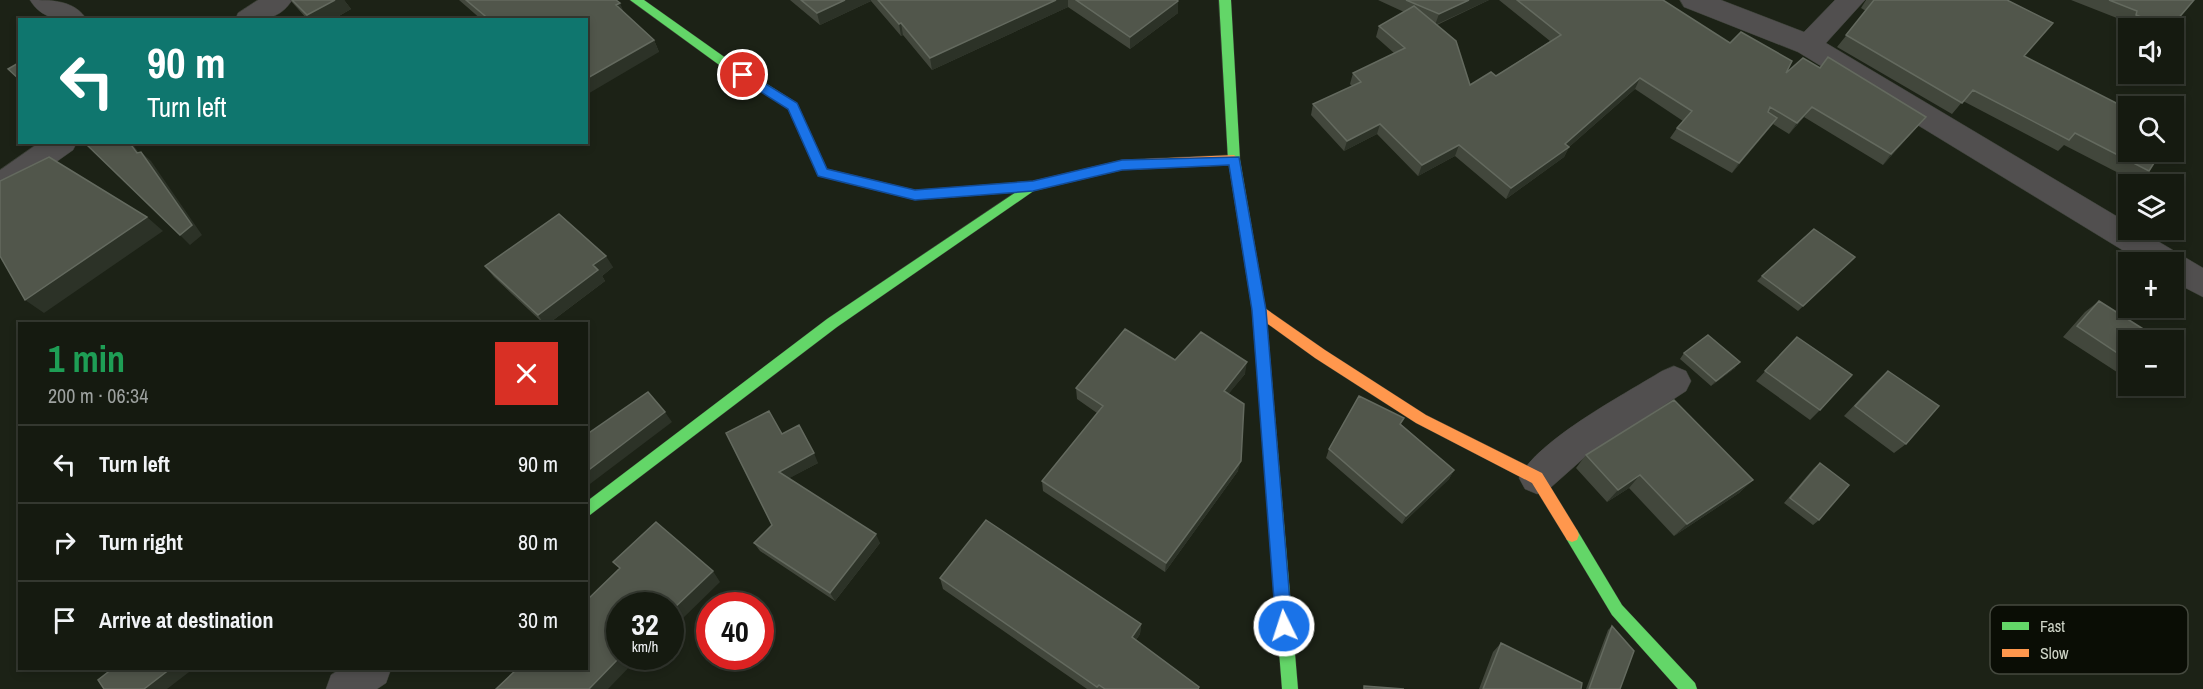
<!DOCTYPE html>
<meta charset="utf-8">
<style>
:root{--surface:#151a10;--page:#22271e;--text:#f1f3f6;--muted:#9da19f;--line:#343830}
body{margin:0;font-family:"Archivo Narrow",sans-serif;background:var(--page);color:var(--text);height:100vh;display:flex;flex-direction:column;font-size:22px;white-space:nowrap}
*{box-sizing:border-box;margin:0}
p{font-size:20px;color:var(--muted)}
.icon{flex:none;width:33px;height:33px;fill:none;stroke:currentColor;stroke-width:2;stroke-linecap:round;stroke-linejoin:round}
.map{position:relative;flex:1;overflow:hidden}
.sheet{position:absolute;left:18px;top:322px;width:570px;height:348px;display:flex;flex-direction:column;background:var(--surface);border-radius:0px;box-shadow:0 3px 9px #0003,0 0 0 2px var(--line)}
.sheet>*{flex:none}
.guide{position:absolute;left:18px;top:18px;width:570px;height:126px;border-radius:0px;box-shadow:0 3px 9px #0003,0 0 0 2px var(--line);background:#0f766e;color:#fff;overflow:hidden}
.controls{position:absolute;left:2118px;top:18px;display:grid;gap:12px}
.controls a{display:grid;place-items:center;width:66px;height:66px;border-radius:0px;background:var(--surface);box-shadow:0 3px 9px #0003,0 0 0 2px var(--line);font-size:30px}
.speed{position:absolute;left:606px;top:592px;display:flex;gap:12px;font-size:30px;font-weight:700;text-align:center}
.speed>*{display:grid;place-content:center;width:78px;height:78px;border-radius:50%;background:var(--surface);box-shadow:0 3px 9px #0003,0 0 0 2px var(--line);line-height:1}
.speed small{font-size:15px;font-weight:400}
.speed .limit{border:9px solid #d22;background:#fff;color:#111}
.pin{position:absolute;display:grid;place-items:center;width:51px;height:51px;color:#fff;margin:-26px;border:3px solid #fff;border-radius:50%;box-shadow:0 2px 6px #0007}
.me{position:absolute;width:66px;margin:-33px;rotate:356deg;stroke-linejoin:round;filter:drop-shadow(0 0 4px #0008)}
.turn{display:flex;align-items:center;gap:21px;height:126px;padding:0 30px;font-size:27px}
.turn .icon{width:78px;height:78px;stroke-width:2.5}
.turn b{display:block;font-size:42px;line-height:51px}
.round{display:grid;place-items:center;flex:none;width:63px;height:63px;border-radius:0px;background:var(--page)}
.overview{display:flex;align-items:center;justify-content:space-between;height:102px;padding:0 30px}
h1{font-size:36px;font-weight:800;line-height:45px;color:#1e9e55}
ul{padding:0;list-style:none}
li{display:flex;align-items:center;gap:18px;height:78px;padding:0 30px;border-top:2px solid var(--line)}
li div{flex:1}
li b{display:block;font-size:22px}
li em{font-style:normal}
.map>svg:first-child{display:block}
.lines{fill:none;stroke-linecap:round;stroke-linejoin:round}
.street-casing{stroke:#383e33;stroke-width:1}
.fast-casing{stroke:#383e33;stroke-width:1}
.slow-casing{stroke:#383e33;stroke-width:1}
.street{fill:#514f4f;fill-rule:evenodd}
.fast{fill:#63d668;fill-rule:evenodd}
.slow{fill:#ff974d;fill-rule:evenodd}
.wall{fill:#42473c}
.shaded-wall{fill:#2c3227}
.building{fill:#51564b;stroke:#646a5f;stroke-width:1.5}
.route{fill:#1a73e8;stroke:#114b97;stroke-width:1.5}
.key{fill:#0a0d05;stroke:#45493f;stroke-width:1.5}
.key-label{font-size:16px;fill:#ced4c7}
</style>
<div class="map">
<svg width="2203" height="689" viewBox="0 0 2203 689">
<rect width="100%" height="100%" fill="#1c2216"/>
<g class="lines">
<g class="street-casing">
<path id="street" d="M30,0c22,0 45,0 57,20 -22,0 -44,2 -57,-20z
M258,0h34c-13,22 -35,20 -57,20l3,-7z
M1680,0h41l83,32 31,-32h30l-39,43 302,180v7h11l64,38v29l-29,-15v-20h-32l-344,-210 -114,-45z
M40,142h37l-4,8 -62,44 -11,4v-28z
M1674,366l12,5 5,10 -5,10 -101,66 -36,32 -12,5 -12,-5 -6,-11c18,-38 106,-84 143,-107z
M340,669h51l-5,14 -9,6h-51l5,-14z"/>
</g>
<g class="fast-casing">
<path id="fast" d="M630,0h14l86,61 67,42 30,66 88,21 15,-1 6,5 -2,3 -19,3 -97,-24 -30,-67 -66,-42z
M1219,0h12l9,160 26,150 32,379h-16l-30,-379 -24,-150z
M1031,182l6,5 -2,3 -198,137 -251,191v-16l241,-183z
M1572,528l5,2 45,75 73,78 2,6h-19l-66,-74 -45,-75 -2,-5 2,-5z"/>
</g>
<g class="slow-casing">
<path id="slow" d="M1234,155l6,5 -6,5 -112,5 -89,21 -103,8 -6,-5 6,-5 103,-8 89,-21z
M1259,304l66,46 101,65 116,58 35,57 2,5 -2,5 -5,2 -5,-2 -35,-57 -116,-60 -101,-65 -61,-44 -2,-4 2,-4z"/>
</g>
<use href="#street" class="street"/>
<use href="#fast" class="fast"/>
<use href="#slow" class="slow"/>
</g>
<path class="wall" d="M290,0h54l7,9 -19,11h-24z
M459,0h157l8,13 30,27 5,12 -73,-32h-104z
M790,0h387l1,1v12l-48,36 -62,-42 -136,63 -29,-35 -2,1 -30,-35 -51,24z
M1378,0h111l-52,25 33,60 26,-9 54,-35 -51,-41h164l67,43 56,30 34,-5 106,49 -43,48 -79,-48 -15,17 -16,-10 -41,49 -62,-35 7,-10 6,-7 -48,-32 -66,58 -5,10 -58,42 -51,-43 -37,20 -41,-42 -33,17 -33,-36 2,-11 39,-18 -2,-2 3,-11 41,-20 -18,-16 3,-11 25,-14z
M1866,0h141l17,56 125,115 -13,11 -72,-37 -6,6 -95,-50 -11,13 -115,-67 29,-36 -5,-3z
M2071,0h123l-24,28h-37l-7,-3 1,-3z
M1849,263l-51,48 -41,-30 5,-5z
M485,266l128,1 -11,9 3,5 -57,43h-4l-50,-47z
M2099,301l29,39v32l-5,4 -60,-39 22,-25z
M1797,337l23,73 -10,10 -54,-39z
M1684,353l51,15 -24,18 -31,-27z
M1175,360l70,14 -17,20 10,77 -73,101 -122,-81 -1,-10 55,-68 -20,-14 -1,-11z
M1888,371l18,73 -12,9 -50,-37 33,-35z
M1401,424l53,46 -5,9 -47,45 -76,-66 3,-9z
M782,434l36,29 -29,15 91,65 -45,58 -75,-50 -6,-8 18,-18z
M1586,455l167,25 -14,13 -65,43 -45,-48 -22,14 -31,-34z
M1820,463l-1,57 -6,5 -29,-22 30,-35z
M940,578l201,46 -1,10 -4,6 63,49h-112l-144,-100z
M1612,626l8,63h-34l22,-59z
M1501,643l80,46h-102l14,-37z"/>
<path class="shaded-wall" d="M335,0h9l7,9 -19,11h-21l-4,-5z
M845,0h26v1l-51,24 -3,-12z
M1056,0h12v7l-136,63 -2,-12z
M1469,0h20l-54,25 4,-11z
M1178,1v12l-48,36v-12z
M620,3l5,12 -9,-10z
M901,23l2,12 -2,1 -2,-12z
M654,40l5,12 -73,43v-16z
M1640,78l-5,11 -66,58 -5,10 -58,42 5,-11 54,-44z
M1812,107l-8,10 -15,17 8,-11z
M1926,117l-9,10 -34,38 8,-11z
M1777,118l-8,11 -37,44 7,-10z
M1380,124l-3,10 -33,17 3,-10z
M129,142h2l16,21 -10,-10z
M1459,145l-4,11 -37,20 4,-11z
M141,152l10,9 51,74 -12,10 -10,-10z
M147,217l16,14 -119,82 -19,-13z
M606,256l7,11 -11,9 3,5 -57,43h-4l-6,-9 55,-50z
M1247,362l-2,12 -23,28 2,-11z
M1740,362l-5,6 -24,18 5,-5z
M665,412l7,10 -86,65v-15z
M814,453l4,10 -34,18 -5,-9z
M1241,461l-3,10 -73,101 1,-9z
M1454,470l-5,9 -47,45 4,-8z
M1640,475l-11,13 -22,14 11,-12z
M1753,480l-14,13 -65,43 13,-12z
M876,534l4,9 -45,58 -5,-8z
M713,571l7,11 -41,40 -9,-9z
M670,614l6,6 -6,5z
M1141,624l-1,10 -9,13 1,-10z
M620,657h19l-31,32h-19z
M170,669h23l-26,20h-23z"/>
<path class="building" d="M292,0h43l-28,15z
M466,0h150l4,3 -4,2 38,35 -68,39v-59h-96z
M801,0h44l-28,13z
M878,0h178l-126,58 -29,-35 -2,1z
M1076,0h101l1,1 -48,36z
M1406,0h63l-30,14z
M1517,0h146l67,43 11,-11 51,29 -6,12 17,-15 17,10 8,-11 98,60 -35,37 -79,-47 -15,16 -27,-16 -2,5 9,6 -38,45 -62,-35 15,-17 -52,-33 -75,66 4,3 -58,41 -52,-43 -37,20 -42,-41 -33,17 -34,-37 48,-22 -8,-9 52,-25 -26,-22 35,-20 42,35 14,44 21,-13 5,4 65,-41z
M1874,0h133l46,23 -29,33 104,53v43h33l-12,19 -74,-38 -6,7 -96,-50 -11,13 -116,-68z
M2109,0h85l-24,28 -34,-13 1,-4z
M20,62v18l-12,-11z
M88,142h41l8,11 4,-1 51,73 -12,10 -94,-91z
M49,157l98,60 -122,83 -25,-44v-75z
M559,214l47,42 -13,9 5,5 -60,45 -53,-49z
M1814,229l41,28 -52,49 -41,-30z
M2099,301l60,38 -1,1h-30v20l-51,-34z
M1125,329l50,31 26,-28 46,30 -23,29 20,13 -3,57 -75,102 -124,-82 61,-75 -27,-18z
M1708,335l32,27 -24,19 -32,-28z
M1797,337l55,38 -32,35 -55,-39z
M1888,371l51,35 -33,38 -51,-38z
M648,392l17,20 -79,60v-37z
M1359,396l45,22 -4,6 54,46 -48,46 -77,-67z
M1674,400l79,80 -66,44 -47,-49 -22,15 -32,-35z
M769,411l13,23 17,-9 15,28 -35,19 97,62 -46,59 -76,-50 18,-18 -46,-92z
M1820,463l29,22 -30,35 -29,-22z
M986,520l155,104 -9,13 67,50 -1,2h-93l-6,-4 -2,2 -157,-109z
M656,522l57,49 -43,41v-6h-50v51l-31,32h-93l21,-20h69v-68l34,-33 -7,-6z
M1612,626l22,25 -14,38h-31z
M1501,643l81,40 -1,6h-98z
M112,669h58l-26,20h-40l-6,-9z
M1364,686l40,3h-40z"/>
<path class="route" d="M743,70l54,33 30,66 88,21 118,-9 89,-21 117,-3 27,153 26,316 -3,6 -5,2 -6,-2 -2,-6 -24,-316 -23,-145 -107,5 -89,21 -118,9 -97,-24 -30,-67 -49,-31 -2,-3z"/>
<rect x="1990" y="605" width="198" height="69" rx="9" class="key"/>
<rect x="2002" y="622" width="27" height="8" fill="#63d668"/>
<rect x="2002" y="649" width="27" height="8" fill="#ff974d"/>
<g class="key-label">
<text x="2040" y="632">Fast</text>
<text x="2040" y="659">Slow</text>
</g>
</svg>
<div class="controls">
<a><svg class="icon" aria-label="sound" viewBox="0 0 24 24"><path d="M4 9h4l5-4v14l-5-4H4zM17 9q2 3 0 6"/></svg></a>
<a><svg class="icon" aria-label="search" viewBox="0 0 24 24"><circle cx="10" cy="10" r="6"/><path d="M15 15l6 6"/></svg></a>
<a><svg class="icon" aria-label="layers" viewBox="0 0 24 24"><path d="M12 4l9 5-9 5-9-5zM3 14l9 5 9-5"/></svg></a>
<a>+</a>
<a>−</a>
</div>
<div class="speed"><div>32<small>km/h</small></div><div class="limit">40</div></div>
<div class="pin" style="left:743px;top:75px;background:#d93025"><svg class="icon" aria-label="arrive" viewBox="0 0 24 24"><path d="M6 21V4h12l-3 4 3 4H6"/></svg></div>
<svg class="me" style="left:1284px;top:626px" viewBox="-20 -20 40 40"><circle r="17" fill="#1a73e8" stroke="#fff" stroke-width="3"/><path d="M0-11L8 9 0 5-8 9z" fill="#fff"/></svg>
<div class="guide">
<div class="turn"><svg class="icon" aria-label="left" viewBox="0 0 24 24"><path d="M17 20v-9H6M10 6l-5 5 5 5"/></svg><div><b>90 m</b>Turn left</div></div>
</div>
<section class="sheet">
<div class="overview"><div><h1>1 min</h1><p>200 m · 06:34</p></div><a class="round" style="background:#d93025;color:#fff"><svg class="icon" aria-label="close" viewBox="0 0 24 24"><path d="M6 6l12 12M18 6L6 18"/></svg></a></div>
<ul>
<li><svg class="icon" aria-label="left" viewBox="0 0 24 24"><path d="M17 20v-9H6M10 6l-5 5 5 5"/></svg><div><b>Turn left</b></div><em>90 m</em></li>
<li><svg class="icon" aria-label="right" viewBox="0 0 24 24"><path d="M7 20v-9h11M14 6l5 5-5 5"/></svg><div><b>Turn right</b></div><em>80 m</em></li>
<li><svg class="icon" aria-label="arrive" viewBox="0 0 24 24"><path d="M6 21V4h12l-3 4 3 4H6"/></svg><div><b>Arrive at destination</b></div><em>30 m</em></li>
</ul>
</section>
</div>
